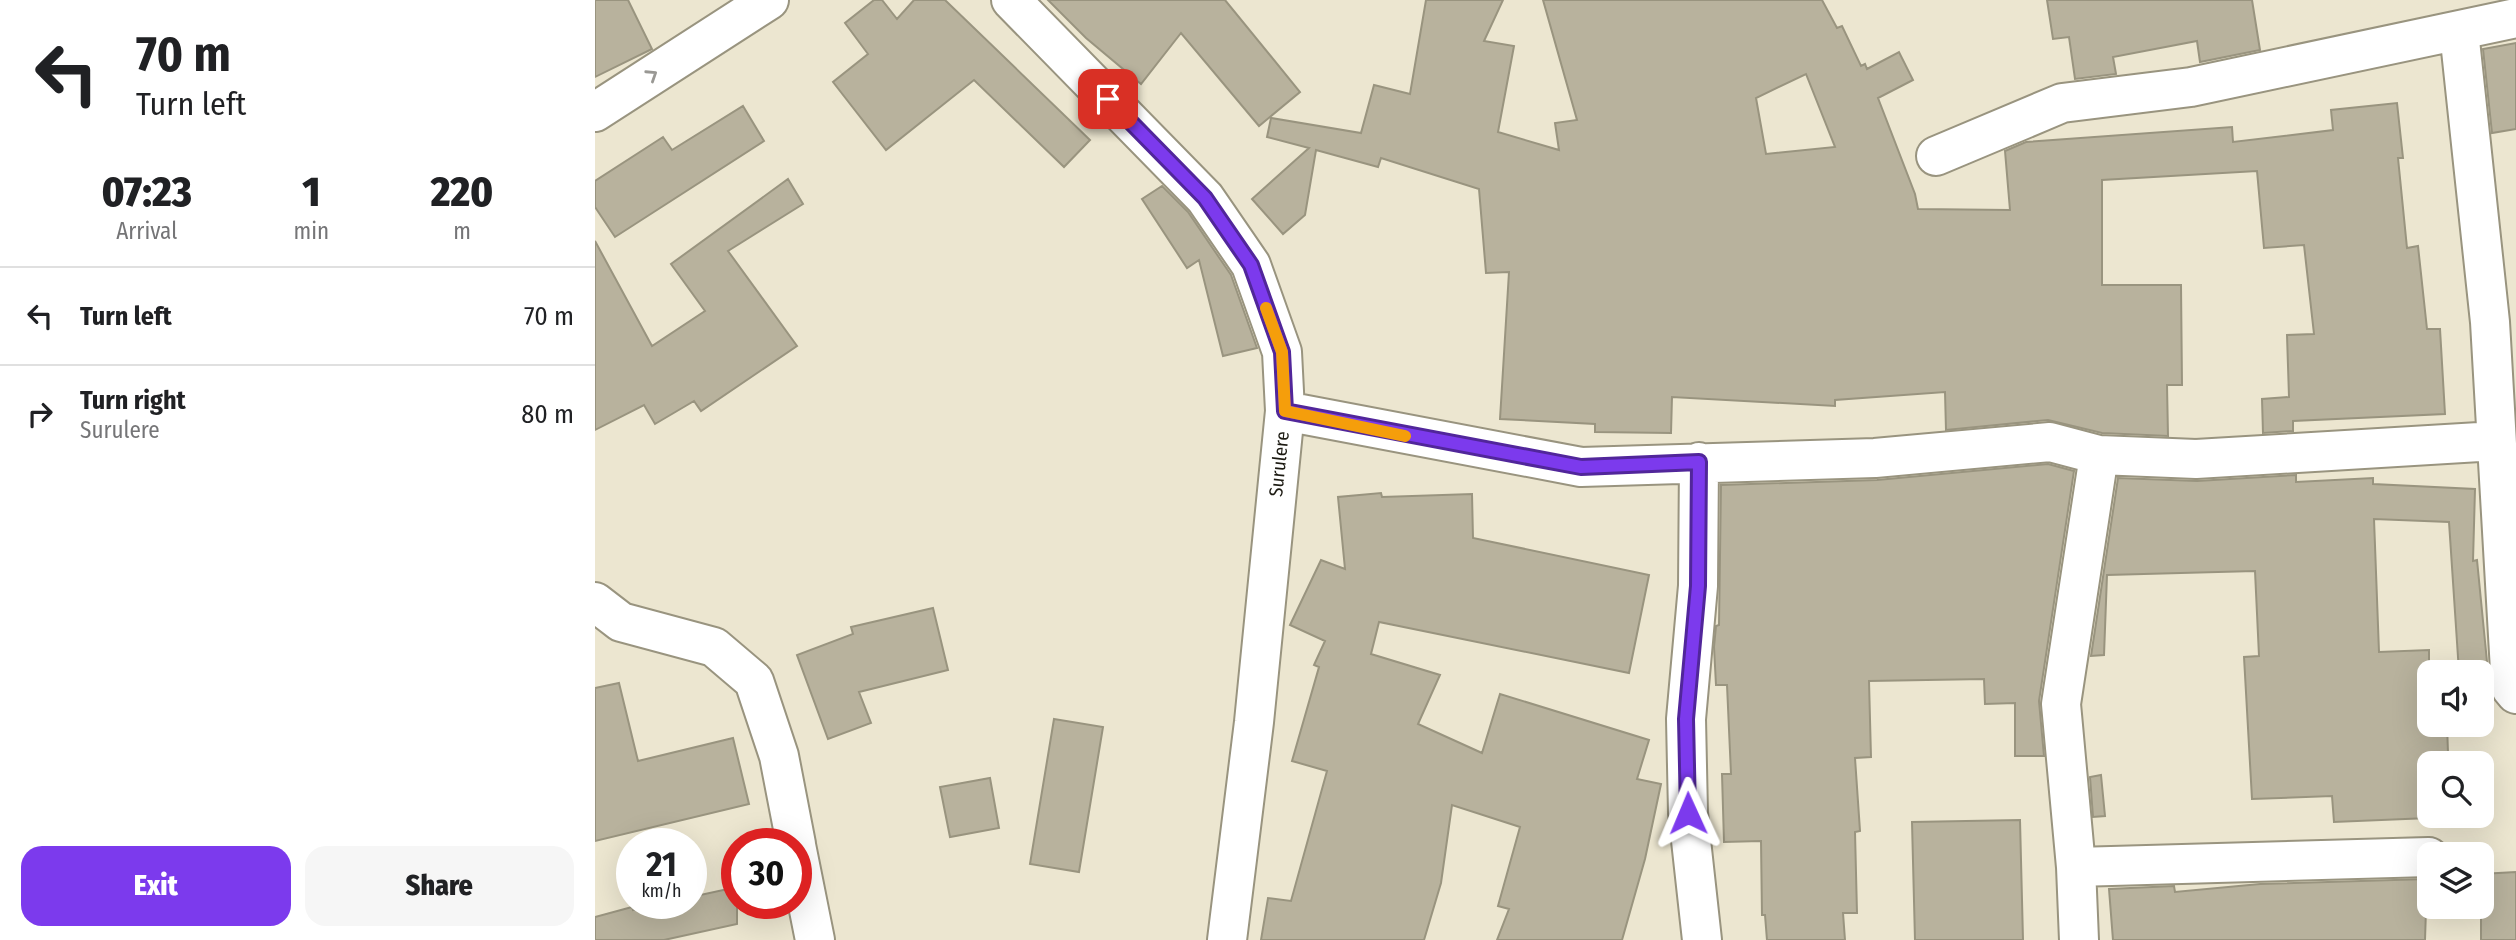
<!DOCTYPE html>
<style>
:root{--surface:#fff;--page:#f6f6f6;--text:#202124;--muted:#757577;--line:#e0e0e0;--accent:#7c3aed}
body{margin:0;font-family:"Fira Sans Condensed",sans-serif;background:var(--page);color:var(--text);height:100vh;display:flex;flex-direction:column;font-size:26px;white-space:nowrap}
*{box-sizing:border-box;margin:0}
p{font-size:23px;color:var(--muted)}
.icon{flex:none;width:38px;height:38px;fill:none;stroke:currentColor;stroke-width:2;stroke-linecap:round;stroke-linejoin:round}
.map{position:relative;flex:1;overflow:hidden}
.details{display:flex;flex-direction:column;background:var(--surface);width:595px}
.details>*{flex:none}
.banner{background:#fff;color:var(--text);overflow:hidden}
.buttons{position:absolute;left:1822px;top:660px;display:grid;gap:14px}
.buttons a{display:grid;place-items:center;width:77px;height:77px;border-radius:14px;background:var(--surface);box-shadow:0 7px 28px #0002;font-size:35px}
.speed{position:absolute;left:21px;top:828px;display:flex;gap:14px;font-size:35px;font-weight:700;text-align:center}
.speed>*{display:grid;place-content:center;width:91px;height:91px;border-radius:50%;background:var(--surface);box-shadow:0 7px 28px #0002;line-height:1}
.speed small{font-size:18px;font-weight:400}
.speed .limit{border:10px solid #d22;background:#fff;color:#111}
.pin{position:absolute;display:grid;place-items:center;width:60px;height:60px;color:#fff;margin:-30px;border-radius:14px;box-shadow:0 4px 10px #0006}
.me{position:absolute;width:77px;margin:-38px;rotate:359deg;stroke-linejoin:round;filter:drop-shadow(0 0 5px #0008)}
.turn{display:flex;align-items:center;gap:24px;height:147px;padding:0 21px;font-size:32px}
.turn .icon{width:91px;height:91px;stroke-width:2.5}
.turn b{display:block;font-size:49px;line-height:60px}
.eta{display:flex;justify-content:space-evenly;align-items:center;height:119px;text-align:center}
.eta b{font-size:42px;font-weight:800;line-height:49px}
.primary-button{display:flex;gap:14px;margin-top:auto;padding:14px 21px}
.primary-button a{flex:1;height:80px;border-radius:21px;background:var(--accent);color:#fff;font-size:28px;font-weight:800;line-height:80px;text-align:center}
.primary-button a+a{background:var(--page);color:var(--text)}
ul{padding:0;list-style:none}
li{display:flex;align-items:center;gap:21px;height:98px;padding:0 21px;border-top:2px solid var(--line)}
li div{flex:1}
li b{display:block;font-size:26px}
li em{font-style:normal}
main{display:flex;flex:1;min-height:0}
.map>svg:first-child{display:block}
.building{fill:#b8b29d;stroke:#99947f;stroke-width:2;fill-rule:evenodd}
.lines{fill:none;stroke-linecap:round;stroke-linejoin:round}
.minor-casing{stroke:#99947f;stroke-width:42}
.minor{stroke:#fff;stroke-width:38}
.oneway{stroke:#999894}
.route-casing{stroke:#51269a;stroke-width:18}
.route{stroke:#7c3aed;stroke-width:12}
.slow{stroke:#f59e0b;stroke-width:12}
.labels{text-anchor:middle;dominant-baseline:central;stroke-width:5;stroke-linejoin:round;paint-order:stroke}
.street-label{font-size:19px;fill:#1c1a12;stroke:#fff}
</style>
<main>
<section class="details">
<div class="banner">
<div class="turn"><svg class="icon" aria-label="left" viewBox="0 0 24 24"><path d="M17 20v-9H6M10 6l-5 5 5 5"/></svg><div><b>70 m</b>Turn left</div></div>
</div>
<div class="eta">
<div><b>07:23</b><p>Arrival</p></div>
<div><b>1</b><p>min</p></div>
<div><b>220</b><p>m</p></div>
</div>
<ul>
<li><svg class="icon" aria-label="left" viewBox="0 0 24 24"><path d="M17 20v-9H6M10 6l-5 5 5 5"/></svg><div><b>Turn left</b></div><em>70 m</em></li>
<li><svg class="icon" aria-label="right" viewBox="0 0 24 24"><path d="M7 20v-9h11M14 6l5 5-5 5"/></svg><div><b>Turn right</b><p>Surulere</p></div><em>80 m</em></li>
</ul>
<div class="primary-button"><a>Exit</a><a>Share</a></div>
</section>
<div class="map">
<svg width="1921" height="940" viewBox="0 0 1921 940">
<rect width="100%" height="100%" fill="#ece6d0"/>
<path class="building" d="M0,0h33l24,49 -57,28z
M279,0h8l15,19 17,-19h31l145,140 -26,27 -90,-87 -88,70 -53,-68 35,-28 -23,-31z
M453,0h177l75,92 -41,34 -78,-93 -40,51 -55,-46z
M831,0h77l-19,41 30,5 -16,86 61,18 -4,-27 22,-3 -34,-120h279l15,28 5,-2 19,40 4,-2 2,5 32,-17 14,28 -35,18 37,96 3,15 92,1 -5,-59 21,-9 206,-15 1,15 100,-12 -2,-20 66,-7 6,55h-5l9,90 11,-2 9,83h13l5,85 -152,7v10l-30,2 -1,-34 27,-2 -2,-62 27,-1 -10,-89 -40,3 -7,-77 -155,9v105h79l1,100h-15l1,51 -66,-3 -54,-13 -102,10 -1,-38 -110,8v6l-163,-9 -1,36 -76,-1v-8l-95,-5 9,-147 -23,1 -7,-84 -98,-31 -3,9 -62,-17 -11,65 -22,19 -31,-35 57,-51 -42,-11 4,-19 90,15 13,-48 36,9zM1211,74l29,73 -69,7 -10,-56z
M1452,0h205l8,50 -60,12 -3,-21 -84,16 3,17 -41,5 -6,-42 -16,2z
M1921,43v86l-24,4 -9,-84z
M148,106l21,35 -149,96 -20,-30v-26l68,-44 9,13z
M193,179l15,25 -75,47 69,95 -96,65 -7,-10 -39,23 -11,-19 -49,25v-189l57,105 53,-35 -34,-47z
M567,186l26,26 43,63 26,73 -34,8 -24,-96 -12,8 -45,-69z
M1453,464l26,7 -35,230 5,55h-29v-53l-30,1 -1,-25 -115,2 2,76 -16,1 5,73 -5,1 2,81h-14l2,27h-78l-2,-25h-3l-1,-74 -37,1 -2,-68h9l-4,-89h-11l-2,-38 2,-21 3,-1 2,-140 156,-5z
M1701,475v7l77,-4v6l102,5 -2,72 4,-1 11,112h-29l-10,-150 -75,-3 5,133 50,-2v74h18l1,29h-17l-2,65 -95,4 -2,-26 -80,3 -8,-142 15,-1 -4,-85 -148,4 -3,80 -13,1 27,-178 79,3z
M786,493l1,4 90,-3 1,44 176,37 -20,98 -250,-51 -8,32 69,21 -22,49 64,29 18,-59 149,46 -12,39 24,5 -16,75 -23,81h-125l12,-31 -11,-3 22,-79 -68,-22 -11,78 -17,57h-163l7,-42 23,3 36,-130 -35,-10 27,-94 -5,-2 11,-24 -35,-16 31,-65 24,9 -7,-72z
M338,608l15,62 -89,22 12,31 -43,16 -31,-84 56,-21 -2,-7z
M24,683l19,78 95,-23 16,66 -154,37v-153z
M459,719l49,8 -24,145 -49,-8z
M1506,775l4,41 -12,1 -3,-40z
M395,778l9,50 -49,9 -10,-50z
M1425,820l3,120h-108l-3,-118z
M1921,872v68h-35v-66z
M1832,879l-2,61h-312l-4,-51 65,-3 1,6 85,-8z
M142,887v37l-73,16h-69v-23l37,-10 1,3 33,-7h25v-6z"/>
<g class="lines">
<g class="minor-casing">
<path id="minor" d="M416,0l194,198 46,67 31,87 3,59 -31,311 -27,218
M1864,31l31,291 21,366 5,6
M0,112l174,-112
M1341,156l126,-53 129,-16 325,-69
M690,411l296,56 294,-9 175,-16 49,13 97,4 300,-18
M1104,462l-1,124 -12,133 2,94 14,127
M0,602l26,20 93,25 40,34 25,75 17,88
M201,845l19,95
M1481,867l353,-10
M1484,940l-3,-73 -15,-163 38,-249"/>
</g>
<use href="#minor" class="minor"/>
</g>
<defs><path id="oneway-chevron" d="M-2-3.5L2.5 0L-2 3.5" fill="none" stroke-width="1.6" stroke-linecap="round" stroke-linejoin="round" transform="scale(1.75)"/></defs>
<use class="oneway" href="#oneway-chevron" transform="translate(57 75) rotate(-33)"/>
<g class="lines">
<g class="route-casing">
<path id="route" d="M513,99l97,99 46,67 31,87 3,59 296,56 118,-5 -1,124 -12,133 2,94"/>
</g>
<use href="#route" class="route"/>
<path class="slow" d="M671,308l16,44 3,59 120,25"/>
</g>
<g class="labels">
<g class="street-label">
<text transform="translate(684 464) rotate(-84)">Surulere</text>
</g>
</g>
</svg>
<div class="buttons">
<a><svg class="icon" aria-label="sound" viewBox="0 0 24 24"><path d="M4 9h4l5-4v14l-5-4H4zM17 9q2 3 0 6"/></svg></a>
<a><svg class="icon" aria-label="search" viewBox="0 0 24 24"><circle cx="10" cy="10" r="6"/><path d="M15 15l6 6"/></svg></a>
<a><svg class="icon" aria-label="layers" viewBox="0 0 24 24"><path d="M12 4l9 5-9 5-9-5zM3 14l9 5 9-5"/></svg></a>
</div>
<div class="speed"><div>21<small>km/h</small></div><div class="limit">30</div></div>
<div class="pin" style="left:513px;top:99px;background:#d93025"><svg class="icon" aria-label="arrive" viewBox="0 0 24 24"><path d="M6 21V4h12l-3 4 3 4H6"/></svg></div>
<svg class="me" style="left:1093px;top:813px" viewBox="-20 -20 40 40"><path d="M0-17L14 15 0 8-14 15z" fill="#7c3aed" stroke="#fff" stroke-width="4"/></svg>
</div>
</main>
